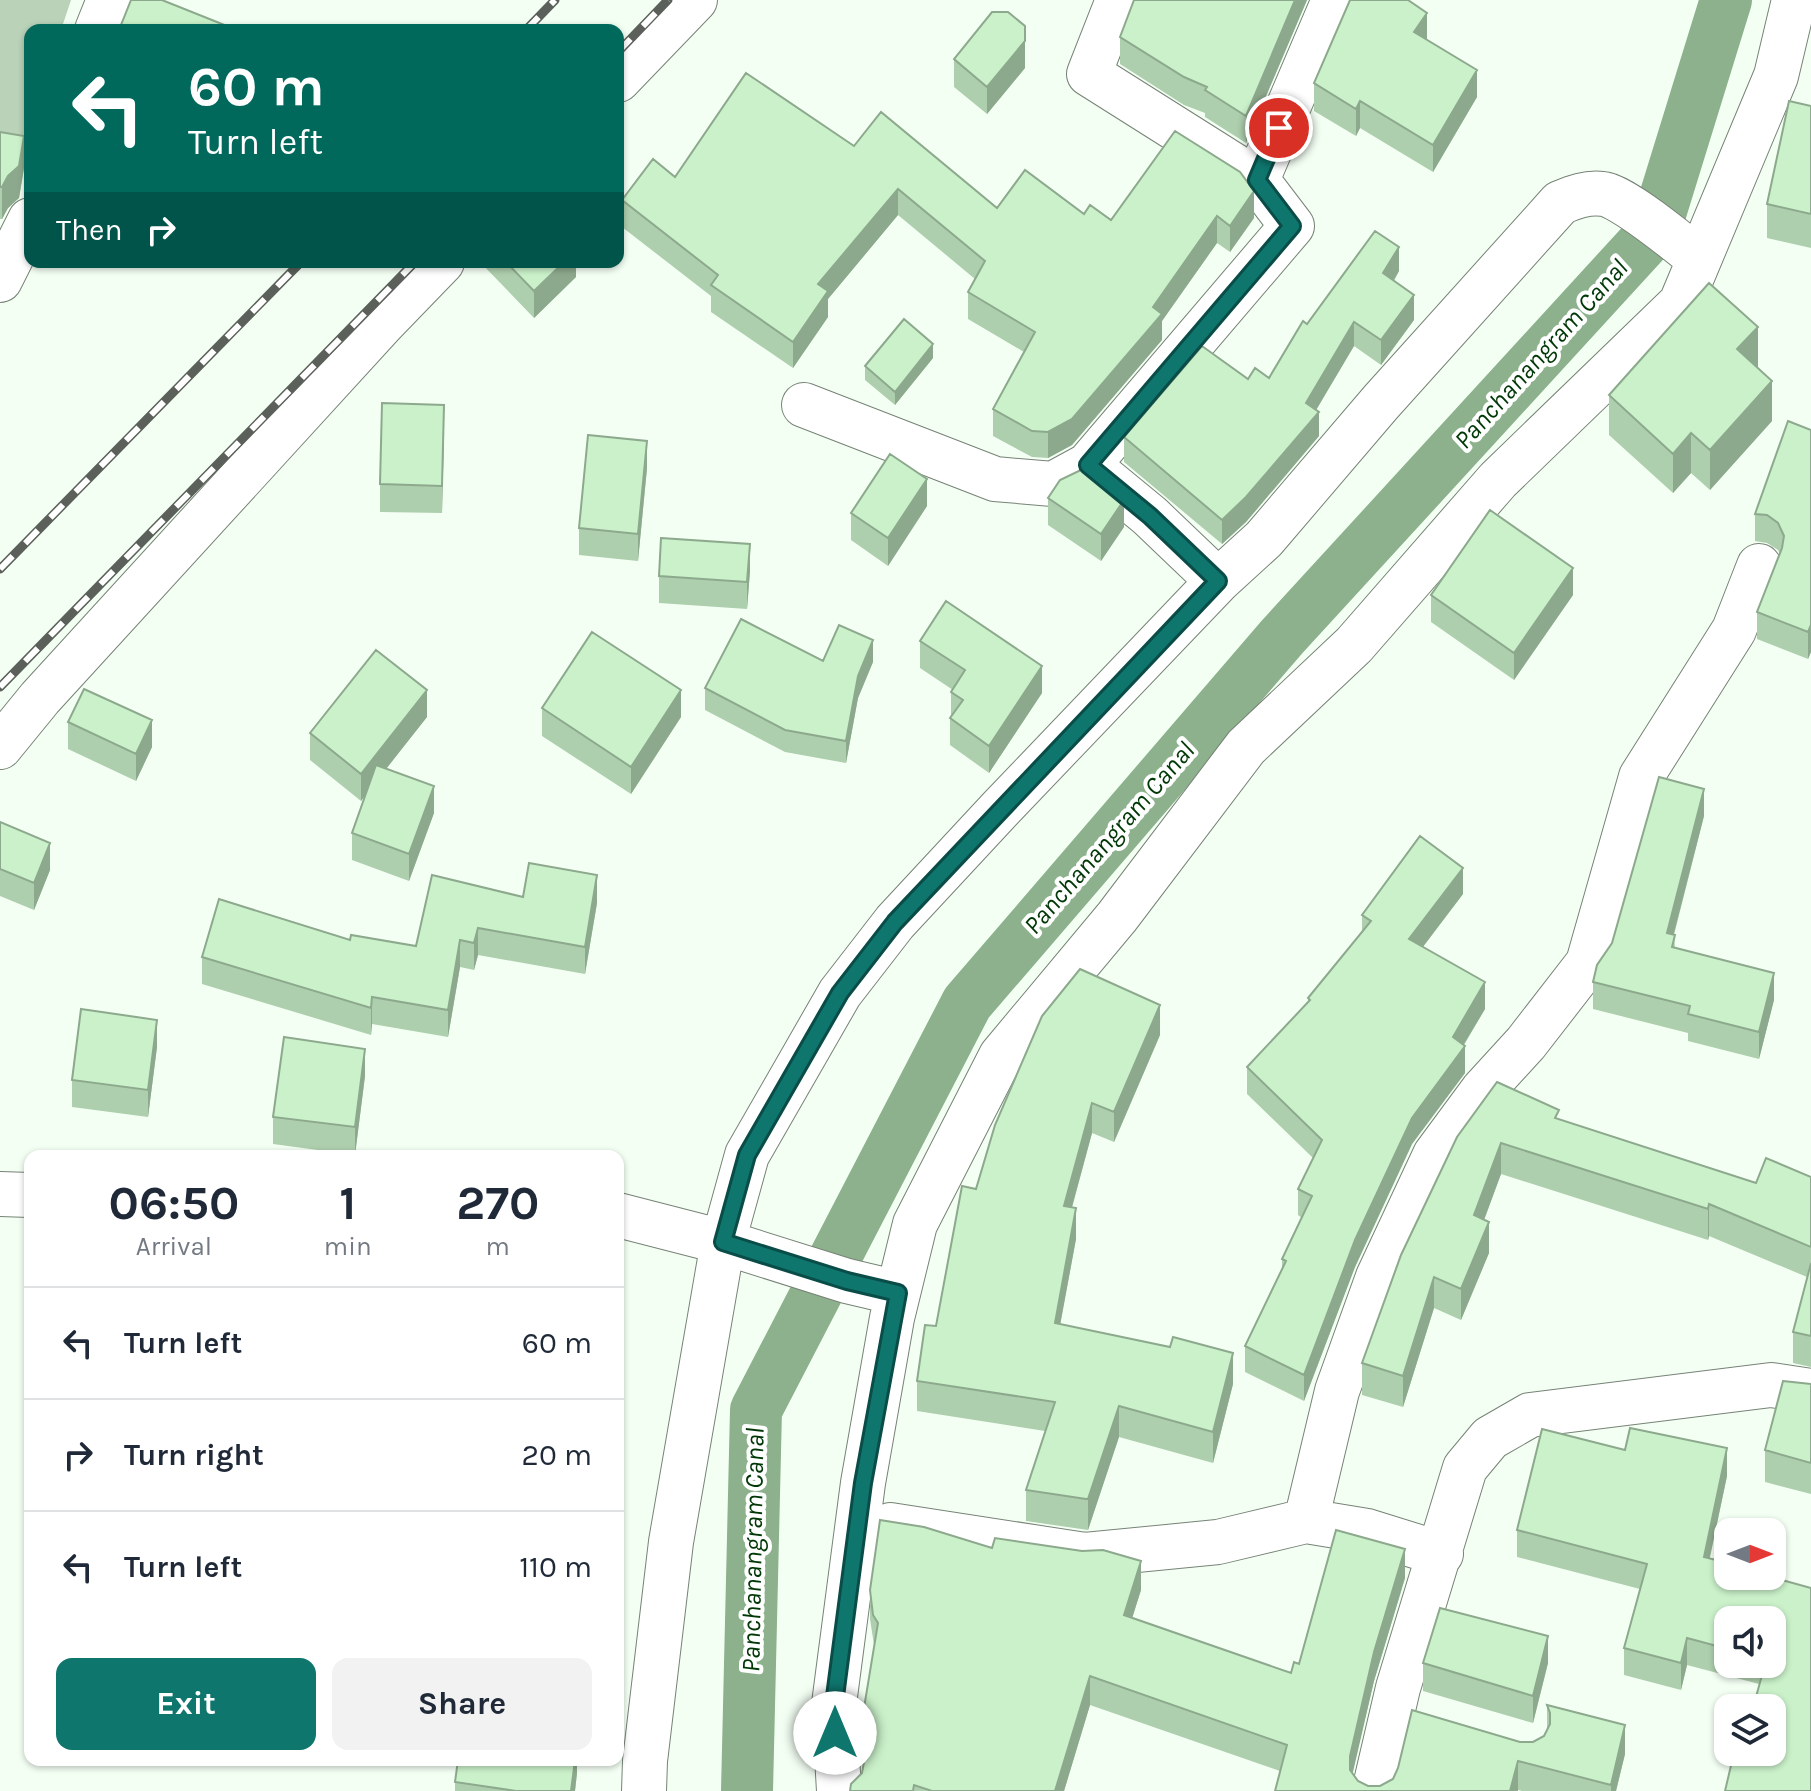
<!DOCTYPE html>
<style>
:root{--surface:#fff;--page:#f2f2f3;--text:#1f2937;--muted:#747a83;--line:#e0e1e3;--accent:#0f766e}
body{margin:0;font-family:Karla,sans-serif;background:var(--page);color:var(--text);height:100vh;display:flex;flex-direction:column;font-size:30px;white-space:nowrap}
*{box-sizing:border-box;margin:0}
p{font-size:26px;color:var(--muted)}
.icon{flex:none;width:44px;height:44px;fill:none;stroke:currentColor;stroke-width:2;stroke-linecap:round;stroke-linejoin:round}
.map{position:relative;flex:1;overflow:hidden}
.side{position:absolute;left:24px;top:1150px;width:600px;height:616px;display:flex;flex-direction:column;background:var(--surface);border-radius:16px;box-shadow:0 2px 6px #0004}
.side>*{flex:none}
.hud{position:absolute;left:24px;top:24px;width:600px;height:244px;border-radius:16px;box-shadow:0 2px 6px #0004;background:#00695c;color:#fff;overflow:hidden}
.needle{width:52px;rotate:90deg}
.fabs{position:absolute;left:1714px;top:1518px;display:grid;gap:16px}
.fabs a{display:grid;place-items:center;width:72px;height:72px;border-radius:16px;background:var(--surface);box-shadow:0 2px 6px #0004;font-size:40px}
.pin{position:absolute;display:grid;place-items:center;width:68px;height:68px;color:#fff;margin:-34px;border:4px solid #fff;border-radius:50%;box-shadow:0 2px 8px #0007}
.me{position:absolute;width:88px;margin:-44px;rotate:0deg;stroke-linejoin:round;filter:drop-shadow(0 0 6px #0008)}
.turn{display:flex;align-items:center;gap:28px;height:168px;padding:0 32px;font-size:36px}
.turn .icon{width:104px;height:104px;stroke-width:2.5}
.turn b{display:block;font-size:56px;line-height:68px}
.then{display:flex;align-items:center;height:76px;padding:0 32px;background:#0003;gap:16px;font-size:30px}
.eta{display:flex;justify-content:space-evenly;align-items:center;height:136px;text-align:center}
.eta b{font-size:48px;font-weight:700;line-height:56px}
.primary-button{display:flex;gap:16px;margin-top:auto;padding:16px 32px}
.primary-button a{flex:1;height:92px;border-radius:16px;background:var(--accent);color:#fff;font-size:32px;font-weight:700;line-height:92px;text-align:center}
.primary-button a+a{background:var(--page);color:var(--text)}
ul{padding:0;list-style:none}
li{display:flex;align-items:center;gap:24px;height:112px;padding:0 32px;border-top:2px solid var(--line)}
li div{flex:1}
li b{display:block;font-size:30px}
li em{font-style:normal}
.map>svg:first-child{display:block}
.green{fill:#b9d2b8}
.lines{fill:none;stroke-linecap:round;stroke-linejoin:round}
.canal{stroke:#8cb18c;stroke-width:52}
.street-casing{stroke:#778377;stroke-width:46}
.street{stroke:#fff;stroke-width:44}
.rail-casing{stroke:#5b615a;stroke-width:9}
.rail{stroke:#fff;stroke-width:6;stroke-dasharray:18;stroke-linecap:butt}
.wall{fill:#aecfae;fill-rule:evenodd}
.shaded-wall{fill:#8da98d}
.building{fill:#caf1ca;stroke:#8da98d;stroke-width:2}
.route-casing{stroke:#0a4d48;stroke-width:20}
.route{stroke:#0f766e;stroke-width:14}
.labels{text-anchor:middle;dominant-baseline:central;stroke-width:8;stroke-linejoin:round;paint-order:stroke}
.water-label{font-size:26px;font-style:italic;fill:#003806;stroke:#fff}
</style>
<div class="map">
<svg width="1811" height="1791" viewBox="0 0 1811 1791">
<rect width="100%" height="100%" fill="#f4fff4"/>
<path class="green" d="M0,0h71l-10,30h-31v90l-15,42 -15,-3z"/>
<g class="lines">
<path class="canal" d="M747,1791l9,-381 211,-407 315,-366 373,-407 71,-230"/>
<g class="street-casing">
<path id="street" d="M1118,0l-29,74 168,106
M97,30l12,-30
M618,80l77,-80
M0,280l30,-60
M804,405l191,74 58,5 35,-19
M1218,581l-68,-65 -62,-51 204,-239 -35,-46 77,-180
M0,747l40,-49 343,-375 59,-61
M0,1194l30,1
M618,1215l105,27 124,39 51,12
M890,1525l195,30 133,-13 88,-21
M1441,1554l-74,-23 -61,-10 31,-130 41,-114 57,-122 48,-65 43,-47 62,-80 53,-186 93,-147 25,-64
M644,1791l1,-30 26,-219 52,-300 24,-87 93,-162 55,-71 105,-113 218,-228 46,-42 117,-137 179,-199c14,-6 27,-11 43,-9 18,1 80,52 96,65
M839,1791l-5,-87 29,-221 29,-165 23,-94 86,-168 116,-139 129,-170 108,-102 144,-165 183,-177 95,-227 18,-76
M1374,1791l24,-103 67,-220 25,-30 40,-23 241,-30 40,6"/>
</g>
<use href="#street" class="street"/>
<g class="rail-casing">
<path id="rail" d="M526,30l29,-30
M618,52l50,-52
M0,569l301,-307
M0,687l415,-425"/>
</g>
<use href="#rail" class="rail"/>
</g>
<path class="wall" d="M1134,0h173l-61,143 -41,-26v-4l-21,-8 -64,-41v-27z
M1427,39l50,58 -44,75 -73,-44 -4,8 -42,-25v-28z
M954,59l71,9 -38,46 -33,-27z
M1811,106v142l-44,-10v-34z
M1175,131l79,87 -24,34 -13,-9 -55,78v19l-90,105 -24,13 -16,-1 -39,-21v-27l31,-57 -56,-33v-27l7,-13 -77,-64 -70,84v18l-35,51 -82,-56v-16l-89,-69v-27l53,-23 179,-31 143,62 87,6 27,6z
M0,132l24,36 -5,30 -11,10 -6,11h-2z
M480,262h96v15l-42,41z
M1399,271l-5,10 20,39 -33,45 -27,-19 -38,64 3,26 -73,86 -24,22 -98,-82v-25l124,-58 21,-1 38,-54z
M933,358l-38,47 -30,-25v-14z
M1757,367l15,54 -62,69 -19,-17 -18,20 -64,-58v-40z
M1811,430v222l-3,7 -51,-20v-27l23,-58 -2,-4 -11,-7 -12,-2v-27z
M444,432l-2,81 -62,-1v-28z
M647,468l-9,93 -59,-6v-27z
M1048,498l76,29 -23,34 -53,-36z
M927,506l-39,60 -37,-26v-27z
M750,571l-3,38 -88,-6v-27z
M1431,595h142l-59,85 -83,-58z
M920,641l122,52 -53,80 -39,-28v-27l1,-2v-24l2,-2 -33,-22z
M823,661l50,1 -15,36 -12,65 -61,-11 -80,-42v-22z
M542,708l139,9 -50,77 -89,-58z
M427,717l-41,51 48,45 -25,68 -57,-21v-27l13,-38 -4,6 -51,-41v-27z
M68,722l84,25 -16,34 -68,-32z
M1704,816l-30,119 1,12 99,53 -15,59 -71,-18v-8l-95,-24v-27z
M0,822l50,48 -16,40 -34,-14z
M1463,894l-40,53 62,62 -21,36 1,28 -53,71 -57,123 -51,134 -59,-29v-26l37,-76v-11l20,-41 -4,-3v-26l15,-31 -66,-64v-27l61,-64v-5l54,-66v-17z
M523,897l74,6 -12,71 -107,-19 -4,15 -14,-3 -12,70 -76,-13 -1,11 -169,-51v-27l148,-17 66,6z
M1160,1035l-46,107 -22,-9 -20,75 4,31 -16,85 173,60 -20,79 -94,-26 -31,93 -62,-9v-31l19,-59 -128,-20v-30l19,-55 40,-137z
M157,1047l-9,70 -76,-10v-27z
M365,1076l-10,79 -82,-11v-27z
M1559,1120l197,63 55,-6v190l-18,-4v-31l14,-55 -98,-41 -1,4 -207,-66 -17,46 5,33 -28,67 -27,-12 -31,99 -41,-12v-32l95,-226z
M1807,1384h4v110l-46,-12v-32z
M1727,1476l-17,82 101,30 -71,171 19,-75 -72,-19 -6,25 -57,-15v-27l16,-59 -123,-32v-27zM1728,1620l44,44h-44z
M992,1548l149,42 -9,28 159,55 8,-9 106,-86 -31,103 -22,92 6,8 10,5h12l140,-44h13l11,-6 3,-6v-25l78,49 -9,37h-94l-4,-1v1h-243l5,-20 -190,-66 -26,86h-214l12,-18 1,-5 -1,-48 12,-75 -4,-26v-29z
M1423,1663h125l-15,60 -110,-32z
M577,1760v13l-2,18h-120v-9z"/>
<path class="shaded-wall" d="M1295,0h12l-61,143v-27z
M1427,13v27l-13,-8z
M1025,41v27l-38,46v-27z
M1477,70v27l-44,75v-27z
M1360,101v27l-4,8v-27z
M24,136v32l-5,30 -11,10 -6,11v-32z
M898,189v26l-70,84v18l-35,51v-26l25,-58z
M1254,191v27l-24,34v-26z
M1217,216v27l-55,78v19l-90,105 -24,13v-26l105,-125z
M1399,247v24l-16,27v-25z
M564,262h12v15l-42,41v-27z
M1414,295v25l-33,45v-25z
M1354,322v24l-48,81v-24z
M1758,327v40l-21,22v-40z
M933,344v14l-38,47v-13z
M1772,381v40l-62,69v-40z
M444,405v27l-2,81v-27z
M1319,412v24l-73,86 -24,22v-24z
M1691,433v40l-18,20v-39z
M647,441v27l-9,93v-27z
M927,479v27l-39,60v-28z
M1124,500v27l-23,34v-27z
M750,544v27l-3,38v-27z
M1573,568v27l-59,85v-27z
M1811,625v27l-3,7v-27z
M873,640v22l-15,36 -12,65v-22l12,-65z
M1042,666v27l-53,80v-27z
M427,690v27l-66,84v-27z
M681,690v27l-50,77v-27z
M152,720v27l-16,34v-27z
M434,786v27l-25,68v-27z
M1704,789v27l-37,144v-27z
M50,843v27l-16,40v-27z
M1463,868v26l-54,71v-26z
M597,875v28l-12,71v-27z
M478,928v27l-4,15v-27z
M460,940v27l-12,70v-27z
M1774,973v27l-15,59v-27z
M1485,982v27l-30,50 10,-13v27l-53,71 -57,123 -51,134v-26l51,-135 57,-122 41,-81z
M372,997v27l-1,11v-27z
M1160,1005v30l-46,107v-30z
M157,1020v27l-9,70v-27z
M365,1049v27l-10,79v-28z
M1092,1103v30l-28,103v-30z
M1501,1143v31l-27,73v-32z
M1709,1204v32l-1,4v-31z
M1076,1208v31l-21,114v-30z
M1489,1222v31l-28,67v-31z
M1434,1277v31l-31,99v-31z
M1233,1353v31l-20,79v-31z
M1119,1406v31l-31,93v-31z
M1727,1448v28l-23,108v-27z
M1405,1549v29l-31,103 -24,104v-29l24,-104z
M1141,1561v29l-17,54v-29z
M1548,1636v27l-15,60v-27z
M1687,1638v27l-6,25v-27z
M1090,1676v29l-26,86h-9z
M1625,1725v29l-9,37h-5v-6z
M575,1760h2v13l-2,18h-4z
M1518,1761v30h-8z"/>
<path class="building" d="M131,0h31l75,30h-118z
M1134,0h161l-49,116 -41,-26 2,-3 -23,-10 -64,-40z
M1350,0h58l19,13 -13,19 63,38 -44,75 -73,-44 -4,8 -42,-26z
M992,12h16l17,14v15l-38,46 -33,-28z
M746,73l108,73 27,-34 116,96 28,-38 59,44 6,-9 21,15 64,-89 65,41 14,19 -24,35 -13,-10 -64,91 9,7 -90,105 -24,13 -16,-1 -39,-22 42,-77 -67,-40 17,-31 -87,-72 -80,95 10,7 -35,51 -82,-57 7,-10 -96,-75 31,-41 22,18z
M1789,101l22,5v108l-44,-10z
M0,132l24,4 -5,30 -11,10 -6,11h-2z
M1375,231l24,16 -16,26 31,22 -33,45 -27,-18 -48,81 13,9 -73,85 -24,23 -98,-83 78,-91 46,33 7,-11 14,10 34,-57 4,3z
M506,262h58l-30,29z
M1709,283l49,44 -21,22 35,32 -62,69 -19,-17 -18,21 -64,-59z
M904,319l29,25 -38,48 -30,-26z
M382,403l62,2 -2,81 -62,-2z
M1788,421l23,9v195l-3,7 -51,-20 25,-64 2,-12 -6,-13 -11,-8 -12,-1z
M588,435l59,6 -9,93 -59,-6z
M890,454l37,25 -39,59 -37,-25z
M1085,468l39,32 -23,34 -53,-36 12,-18z
M1490,510l83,58 -59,85 -83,-58z
M661,538l89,6 -3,38 -88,-6z
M946,601l96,65 -53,80 -39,-28 13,-18 -12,-8 14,-22 -45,-29z
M741,619l82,42 16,-36 34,15 -15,36 -12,65 -61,-11 -80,-42z
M592,632l89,58 -50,77 -89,-59z
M376,650l51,40 -66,84 -51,-41z
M84,689l68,31 -16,34 -68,-32z
M376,765l58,21 -25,68 -57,-21z
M1659,777l45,12 -37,144 8,2 -3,12 102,26 -15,59 -71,-18 2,-8 -97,-24 4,-17 15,-22z
M0,822l50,21 -16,40 -34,-14z
M1420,836l43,32 -54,71 76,43 -32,55 12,9 -53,72 -57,122 -51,135 -59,-29 41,-85 -4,-2 30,-63 -14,-7 24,-49 -75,-73 63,-67 -2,-2 63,-77 -9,-6z
M529,863l68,12 -12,72 -107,-19 -4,15 -14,-3 -12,70 -76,-13 -1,11 -169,-51 17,-58 131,41 1,-5 65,11 16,-71 91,22z
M1080,969l80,36 -46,107 -22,-9 -28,103 12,2 -21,115 115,24 3,-10 60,16 -20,79 -94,-26 -31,93h-2l-60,-9 29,-88 -138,-21 8,-56 11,1 26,-140 14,3 19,-64 47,-109z
M81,1009l76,11 -9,70 -76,-10z
M284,1037l81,12 -10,78 -82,-10z
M1497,1082l62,28 -4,8 201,65 10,-25 45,19v70l-102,-43 -1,5 -207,-66 -27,72 15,7 -28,67 -27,-12 -31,99 -41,-13 39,-108 56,-118z
M1811,1263v73l-18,-4z
M1783,1381l28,3v79l-46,-13z
M1630,1428l97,20 -23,109 24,6v13h44v-2l11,3 -1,3 29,8v203h-86l8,-34 7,2 2,-7h30v-44h-19l12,-44h7v-44h-44v29l-41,-11 -6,25 -57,-15 23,-84 -130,-34 25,-101 83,21z
M880,1520l44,7 68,21 3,-10 87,13 21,-1 38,11 -17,54 167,58 3,-11 5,2 37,-134 69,19 -31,103 -24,104v14l8,11 10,5h12l13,-7 5,-11 14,-58 108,32h13l11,-6 6,-12v-11l-3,-8 78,20 -14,60 -93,-24 -8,30h-235l12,-46 -197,-69 -35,115h-123l-18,-6 -1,6h-63l1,-7 11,-11 2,-11 -2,-42 16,-97 -5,-8 -3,-25z
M1440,1608l108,28 -15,60 -110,-33z
M458,1760h117l-4,31h-55l-61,-9z"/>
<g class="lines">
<g class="route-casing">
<path id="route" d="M835,1733l-1,-29 29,-221 35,-190 -51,-12 -124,-39 24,-87 93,-162 55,-71 323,-341 -68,-65 -62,-51 204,-239 -35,-46 22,-52"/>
</g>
<use href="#route" class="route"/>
</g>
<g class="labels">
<g class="water-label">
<text transform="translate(1541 354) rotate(-48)">Panchanangram Canal</text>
<text transform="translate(1109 838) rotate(-49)">Panchanangram Canal</text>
<text transform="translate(753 1550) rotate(-89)">Panchanangram Canal</text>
</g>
</g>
</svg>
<div class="fabs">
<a><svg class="needle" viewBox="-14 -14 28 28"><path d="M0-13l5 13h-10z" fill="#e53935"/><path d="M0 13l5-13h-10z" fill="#747a83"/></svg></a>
<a><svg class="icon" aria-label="sound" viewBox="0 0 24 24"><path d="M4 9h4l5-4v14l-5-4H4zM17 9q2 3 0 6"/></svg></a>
<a><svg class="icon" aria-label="layers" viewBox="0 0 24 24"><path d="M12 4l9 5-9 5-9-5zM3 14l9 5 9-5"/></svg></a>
</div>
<div class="pin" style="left:1279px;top:128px;background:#d93025"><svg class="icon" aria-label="arrive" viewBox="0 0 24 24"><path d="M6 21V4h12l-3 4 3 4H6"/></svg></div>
<svg class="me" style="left:835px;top:1733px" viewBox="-20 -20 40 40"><circle r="19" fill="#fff"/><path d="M0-13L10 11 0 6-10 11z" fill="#0f766e"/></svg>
<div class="hud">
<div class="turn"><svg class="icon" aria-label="left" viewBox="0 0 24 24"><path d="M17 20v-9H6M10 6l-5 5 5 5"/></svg><div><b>60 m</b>Turn left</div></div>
<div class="then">Then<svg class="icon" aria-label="right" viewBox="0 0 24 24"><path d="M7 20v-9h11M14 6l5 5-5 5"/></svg></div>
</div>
<section class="side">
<div class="eta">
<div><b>06:50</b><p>Arrival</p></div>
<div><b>1</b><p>min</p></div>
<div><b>270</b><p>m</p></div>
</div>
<ul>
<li><svg class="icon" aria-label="left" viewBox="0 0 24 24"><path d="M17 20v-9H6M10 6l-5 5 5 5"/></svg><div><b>Turn left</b></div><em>60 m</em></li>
<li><svg class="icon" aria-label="right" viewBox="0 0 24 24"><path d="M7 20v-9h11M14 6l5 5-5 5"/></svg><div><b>Turn right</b></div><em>20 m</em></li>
<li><svg class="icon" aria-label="left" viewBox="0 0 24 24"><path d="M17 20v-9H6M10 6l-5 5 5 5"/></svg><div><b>Turn left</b></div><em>110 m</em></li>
</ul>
<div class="primary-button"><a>Exit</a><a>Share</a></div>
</section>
</div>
